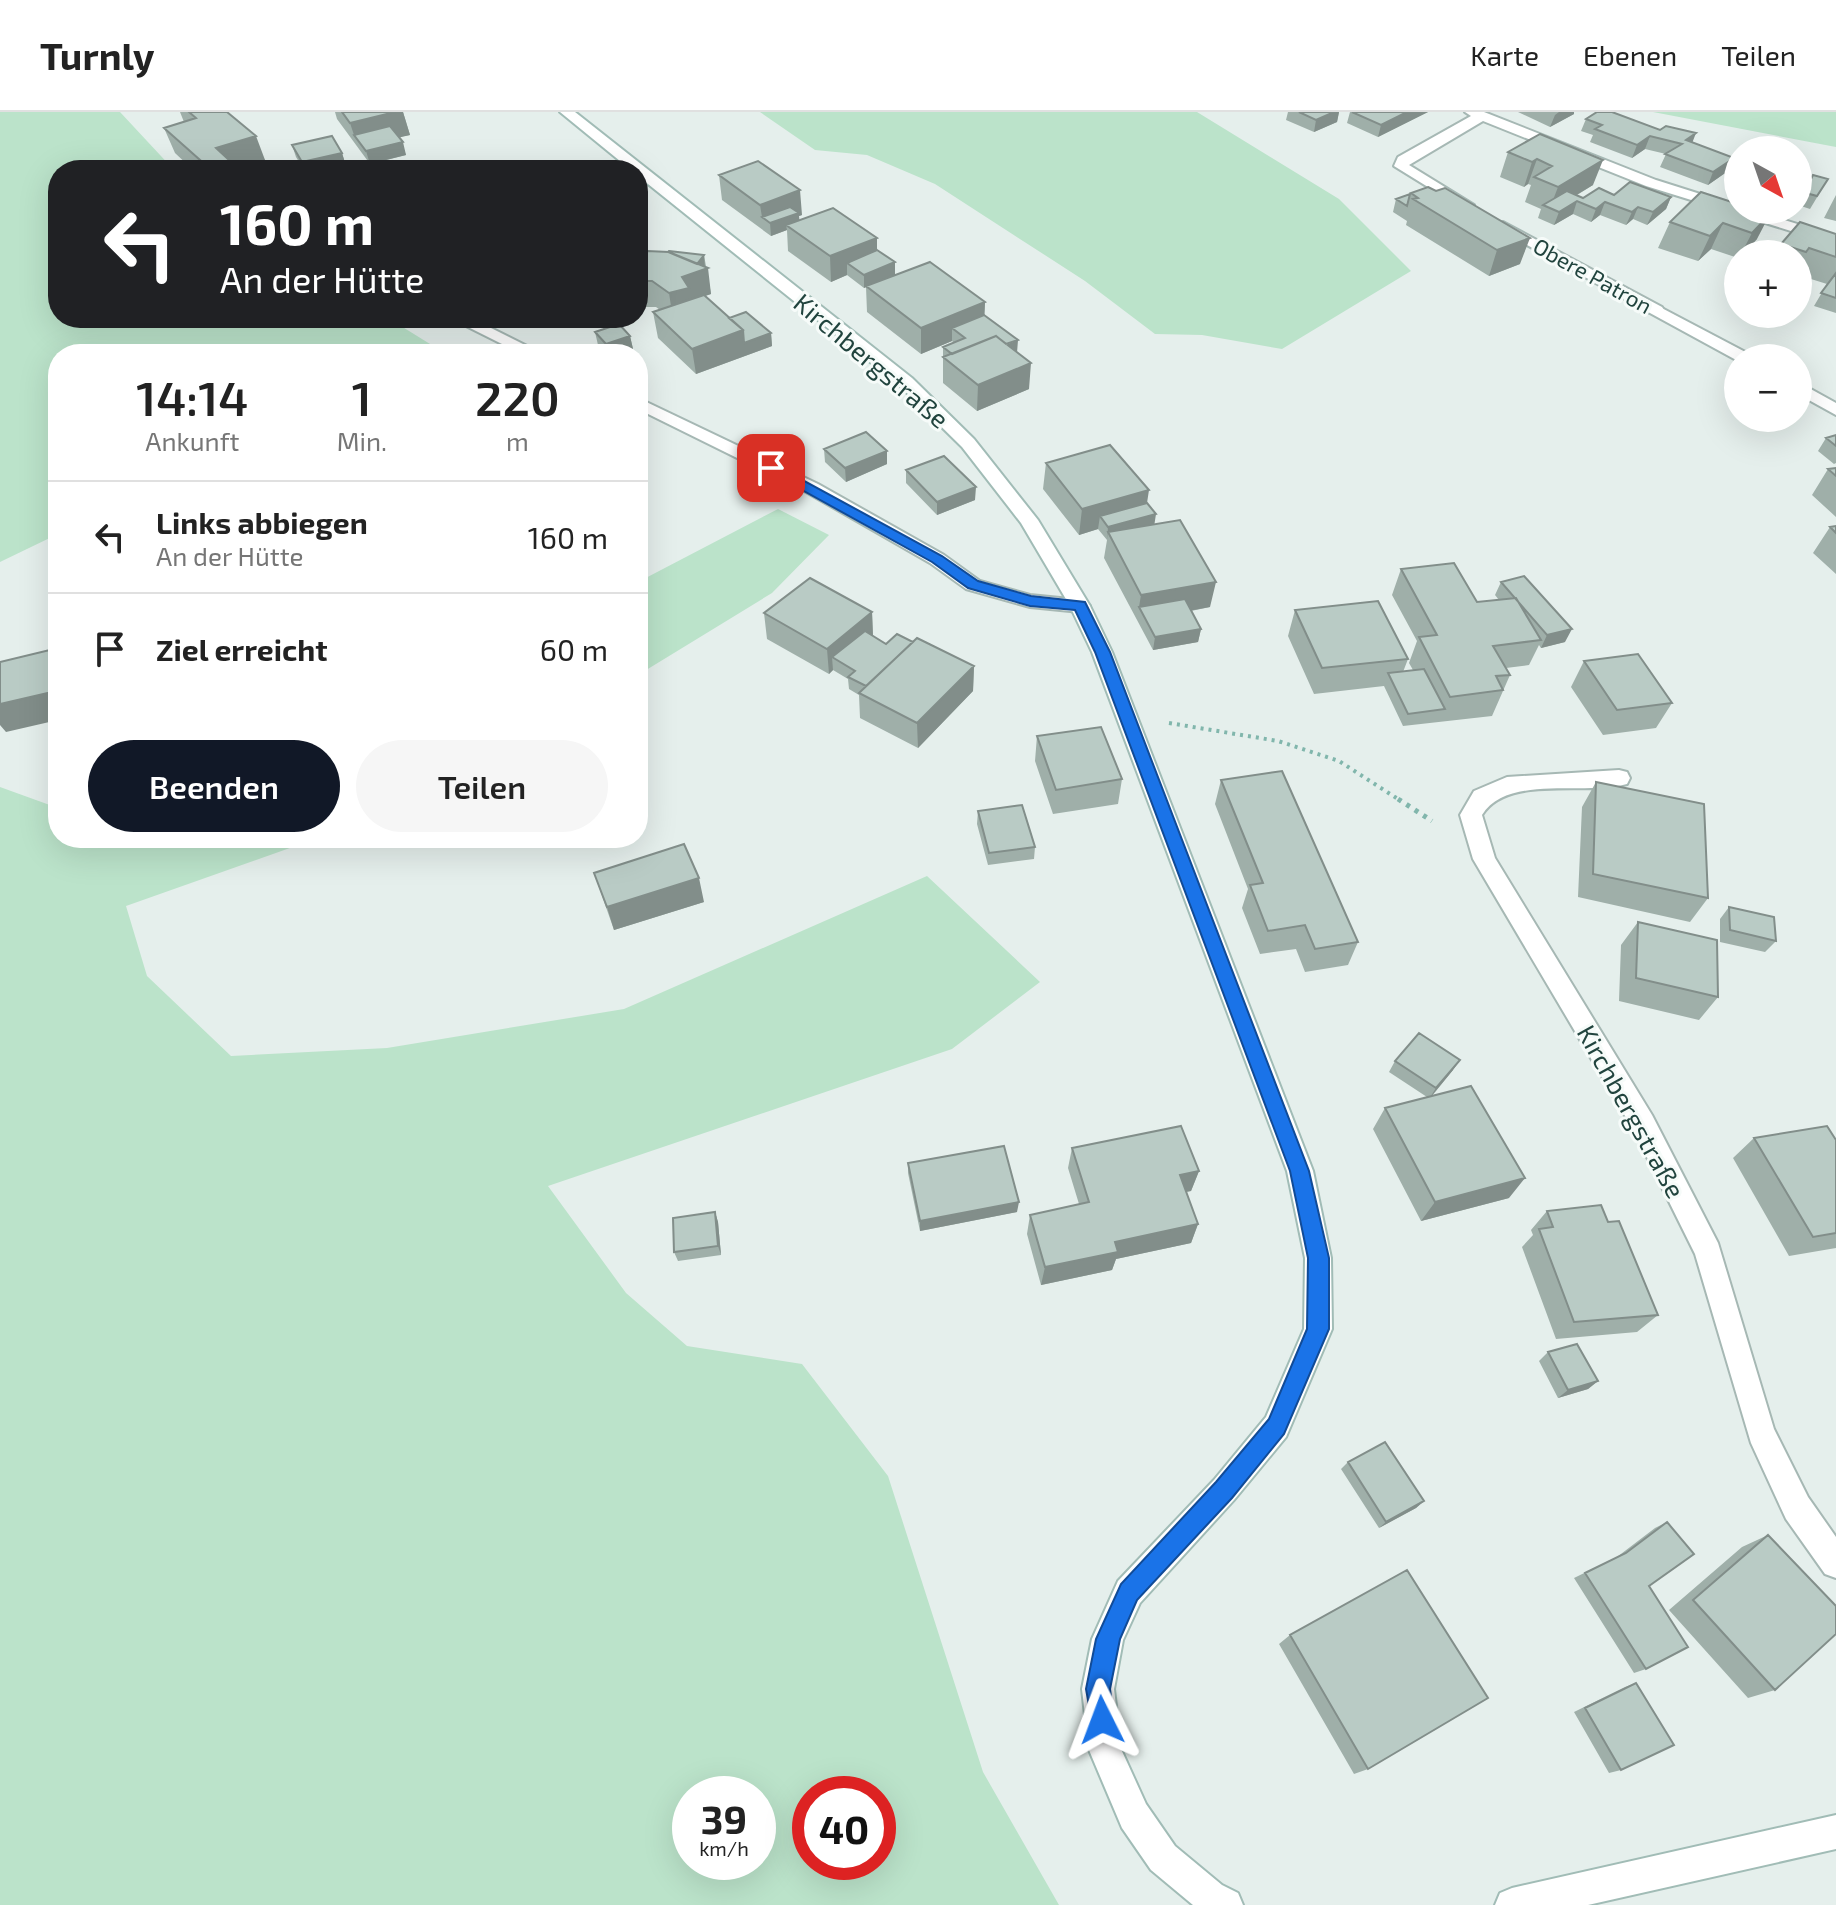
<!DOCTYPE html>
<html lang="de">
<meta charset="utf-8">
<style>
:root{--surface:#fff;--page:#f6f6f6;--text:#222;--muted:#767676;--line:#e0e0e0;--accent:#111827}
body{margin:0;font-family:"Exo 2",sans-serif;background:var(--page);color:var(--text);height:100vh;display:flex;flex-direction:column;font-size:30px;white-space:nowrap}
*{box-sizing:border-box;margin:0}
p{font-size:26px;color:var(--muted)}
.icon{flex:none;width:44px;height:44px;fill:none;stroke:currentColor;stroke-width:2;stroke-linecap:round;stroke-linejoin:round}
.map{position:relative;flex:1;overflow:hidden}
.side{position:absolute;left:48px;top:232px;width:600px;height:504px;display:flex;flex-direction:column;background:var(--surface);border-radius:32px;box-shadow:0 8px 32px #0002}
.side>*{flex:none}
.banner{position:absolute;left:48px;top:48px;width:600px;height:168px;border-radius:32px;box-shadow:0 8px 32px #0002;background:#202124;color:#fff;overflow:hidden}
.needle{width:52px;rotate:140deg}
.controls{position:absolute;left:1724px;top:24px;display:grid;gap:16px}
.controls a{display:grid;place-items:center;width:88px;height:88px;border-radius:50%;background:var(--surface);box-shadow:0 8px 32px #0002;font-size:40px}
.speed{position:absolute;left:672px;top:1664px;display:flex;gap:16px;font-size:40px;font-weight:700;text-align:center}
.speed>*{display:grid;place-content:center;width:104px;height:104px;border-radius:50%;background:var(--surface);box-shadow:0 8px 32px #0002;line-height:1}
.speed small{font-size:20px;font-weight:400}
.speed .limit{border:12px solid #d22;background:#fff;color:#111}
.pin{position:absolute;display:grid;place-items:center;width:68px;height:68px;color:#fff;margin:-34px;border-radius:16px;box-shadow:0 4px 12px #0006}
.me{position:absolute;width:88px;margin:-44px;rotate:357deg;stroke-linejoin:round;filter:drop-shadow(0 0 6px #0008)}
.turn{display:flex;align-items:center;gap:28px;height:168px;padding:0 40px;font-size:36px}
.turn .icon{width:104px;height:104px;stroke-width:2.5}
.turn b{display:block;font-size:56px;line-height:68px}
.eta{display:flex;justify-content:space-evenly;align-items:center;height:136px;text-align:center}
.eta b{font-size:48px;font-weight:600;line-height:56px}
.action{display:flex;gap:16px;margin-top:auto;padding:16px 40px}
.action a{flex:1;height:92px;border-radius:48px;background:var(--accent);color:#fff;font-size:32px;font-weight:600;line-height:92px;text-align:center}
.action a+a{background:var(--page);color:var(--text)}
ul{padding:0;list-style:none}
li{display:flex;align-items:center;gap:24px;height:112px;padding:0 40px;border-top:2px solid var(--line)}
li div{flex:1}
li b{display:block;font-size:30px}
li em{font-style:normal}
header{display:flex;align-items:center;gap:48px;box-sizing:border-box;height:112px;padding:0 40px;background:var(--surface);border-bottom:2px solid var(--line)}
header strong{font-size:38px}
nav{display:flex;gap:44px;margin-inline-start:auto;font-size:28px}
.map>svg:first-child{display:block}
.green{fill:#bbe3ca;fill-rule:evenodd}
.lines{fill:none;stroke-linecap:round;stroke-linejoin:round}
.lane-casing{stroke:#a6b8b4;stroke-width:4}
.street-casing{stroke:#a6b8b4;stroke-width:4}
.secondary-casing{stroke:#a1bcb6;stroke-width:4}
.path-far1{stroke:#81b6ac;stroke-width:4;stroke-dasharray:3 5;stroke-linecap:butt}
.path{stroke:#81b6ac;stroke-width:5;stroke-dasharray:4 6;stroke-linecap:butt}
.lane{fill:#fff;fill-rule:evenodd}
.street{fill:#fff;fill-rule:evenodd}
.secondary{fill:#fff;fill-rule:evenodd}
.wall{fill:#9fafa9}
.shaded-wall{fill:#828e8a}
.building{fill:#b9cbc5;stroke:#828e8a;stroke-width:2}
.route{fill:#1a73e8;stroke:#114b97;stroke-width:2}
.labels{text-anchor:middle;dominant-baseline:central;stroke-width:6;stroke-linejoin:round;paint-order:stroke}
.far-street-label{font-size:22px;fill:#21443e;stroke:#f6fbf9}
.street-label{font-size:26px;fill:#21443e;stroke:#f6fbf9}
</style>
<header>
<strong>Turnly</strong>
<nav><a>Karte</a><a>Ebenen</a><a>Teilen</a></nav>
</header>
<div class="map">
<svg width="1836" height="1793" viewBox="0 0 1836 1793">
<rect width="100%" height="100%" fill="#e5efec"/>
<path class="green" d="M0,0h120l54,58h-116v148h330l55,34 -385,2v180l-58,28z
M760,0h437l142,87 72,72 -129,78 -80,-14 -47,-1 -70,-53 -150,-97 -68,-29 -52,-5z
M1653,0h183v35z
M778,397l51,26 -57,58 -134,82v-93z
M0,675l58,21v30h260l-192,68 21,70 84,80 156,-8 237,-39 303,-133 113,106 -88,67 -404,137 78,107 61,53 115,18 86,112 95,296 76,133h-1059zM758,1682v68h-68v-68zM878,1682v68h-68v-68z"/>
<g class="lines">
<g class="lane-casing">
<path id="lane" d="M1656,193l95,50 2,3h-15v3l-88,-48v-6z
M1798,270l38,21v12l-38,-21z
M1619,658l8,2 3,6 -3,6c-42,12 -120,-10 -145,31l13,43 157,257 66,128 56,186 34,68 28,40v41l-11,-4 -39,-55 -35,-76 -56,-189 -61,-123 -161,-272 -13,-44 14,-24 33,-14z"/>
</g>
<g class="street-casing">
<path id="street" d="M1465,0h19l172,68 82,26v4h14l84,26v9l-190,-59 -163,-65 -74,44 65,40 -7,4 -5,-1 -68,-42 4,-9 73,-41z
M1503,110l159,85 2,3 -2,3h-12l-152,-84 -2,-3z
M450,206h21l72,36h-21z
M638,286l180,86 126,71 36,26 50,14 50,5 10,6 -10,6 -50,-5 -64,-18 -36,-26 -124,-71 -168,-83z"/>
</g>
<g class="secondary-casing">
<path id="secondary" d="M560,0h15l337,266 62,61 64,81 52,86 22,46 201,519 18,87 1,71 -46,108 -52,63 -94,103 -17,37 -9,49 7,60 25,55 29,42 47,39 16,8 5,12h-50l-42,-35 -29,-42 -33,-78 -7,-61 10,-50 26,-58 96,-101 52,-63 38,-88 1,-71 -18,-87 -195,-519 -22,-46 -49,-83 -59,-76 -62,-61 -262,-210v-6h-7z
M1836,1703v34l-248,56h-93l5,-12 12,-5z"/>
</g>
<path class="path-far1" d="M1169,611l109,18 61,20 62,40"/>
<path class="path" d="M1398,687l34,22"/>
<use href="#lane" class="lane"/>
<use href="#street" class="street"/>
<use href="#secondary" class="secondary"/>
</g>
<path class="wall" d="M180,0h47l38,48 -29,10h-43l-18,-17 -11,-25 20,-6z
M335,0h68l7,23 -11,2 7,18 -36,9 -33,-45z
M1288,0h51l-2,10 -23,10 -28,-12z
M1350,0h78l-50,25 -31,-14z
M1518,0h56v2l-24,13z
M1586,7l106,24 42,15 -6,13 -20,14 -48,-18 6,-13 -21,-5 -13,9 -42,-16 3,-7 -12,-4z
M1540,22l53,51 -16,10 6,3 31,-3 57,2 -5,12 -19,16 -14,-6 -7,6 -26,-10 -9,7 -18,-8 -19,11 -16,-7 3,-9 -16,-7 6,-17 -3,-1 -4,3 -24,-10 8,-25z
M292,33l50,8 4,13 -18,4h-24l-8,-13z
M719,63l83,40 -3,1v4l78,30 18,12v13l90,27 -1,13 33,38 12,36 -52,22 -34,-28v-36l11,-4 -2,-2 -31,13 -54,-42 -1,-25 -2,1 -17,-13 -16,7 -43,-31 -1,-21 -16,6 -49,-36z
M1798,64l13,3h17l-18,30 -12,-4z
M1411,81l109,71 -31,12 -83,-51 1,-4 -14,-9 3,-13z
M1836,83v26l-12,-3z
M1738,92l19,35 -14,15h-5v4l-27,-9 -13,12 -40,-13 12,-26z
M1836,122v79l-22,-7 13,-22 -29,-9v-21h-22l5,-10z
M638,140l66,3 7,39 -6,2 24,22 42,15 1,13 -76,28 -38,-36 -5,-26 7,-2 -4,-3h-18z
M595,220l35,4 3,13 -16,5h-11l-8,-9z
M1836,323v28l-2,1 -16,-13 8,-13z
M824,337l63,2v13l-41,18 -21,-20z
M1046,351l101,40 7,22 56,82 -19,4 10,18 -3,13 -45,8 -49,-92 3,-18 -9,-11 -19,6 -36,-46z
M1836,356v49l-24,-22 16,-26z
M906,358l69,30 -38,15 -31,-32z
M1836,414v48l-23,-21 17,-26z
M1401,457l76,33 22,-2 -4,-5 6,-13 64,60 -24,6 -2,-3 -10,20 -23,3 4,7 -18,41 -89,10 -19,-40 -70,8 -26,-58 7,-26 113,49 -5,13 10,-2 -4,-7 8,-22 -25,-46z
M872,500l1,24 13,8 27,-2 61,24 -1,25 -55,57 -58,-30 -1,-23 -10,-6 -1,-10 -15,-9 -4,4 -62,-35 -3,-26z
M1584,549l88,42 -16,25 -53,7 -32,-48z
M1037,624l85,43 -4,25 -65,10 -18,-53z
M1221,668l137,162 -10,23 -43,7 -9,-23 -36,5 -18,-46 6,-19 -33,-85z
M1596,670l112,116 -18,24 -112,-25 4,-90z
M978,699l57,36 -1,12 -46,6 -11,-41z
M594,761l110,29 -90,28z
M1729,795l47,34 -11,11 -45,-10v-23z
M1638,810l80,75 -19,23 -80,-19 2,-56z
M1395,949l58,9 -21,26 77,102 -88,23 -48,-92 12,-21 42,-11 -38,-25z
M1754,1026l82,2v108l-47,8 -56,-98z
M1072,1036l127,23 -8,20 -5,1 12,32 -7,19 -75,16 -4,11 -71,15 -14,-51 3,-19 49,-11 -11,-36z
M908,1051l109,49 -97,19 -12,-58z
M1547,1099l61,11 50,93 -21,17 -81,7 -34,-92 11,-12 -2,-5z
M715,1100l3,10 3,33 -43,6 -4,-9z
M1548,1240l50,29 -10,8 -30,9 -19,-37z
M1348,1350l76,39 -8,7 -37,20 -38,-59z
M1667,1410l-18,64 -3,83 -12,4 -60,-95 43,-21 38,-29z
M1768,1423l7,155 -27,8 -79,-88 73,-63z
M1290,1523l78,134 -14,5 -75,-130z
M1636,1571l-15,87 -12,3 -35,-61 51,-25z"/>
<path class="shaded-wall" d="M395,0h8l7,23 -48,11 -8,-11 -4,-12z
M1334,0h5l-2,10 -23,10 2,-12z
M1407,0h21l-50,25 3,-12z
M1559,0h15v2l-24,13 5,-12z
M1696,21l-5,13 -5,-6z
M256,24l9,24 -29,10h-27l-1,-3 8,-19z
M1650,24l-5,13 -13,9 5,-13z
M403,30l3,13 -36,9 -4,-13z
M342,41l4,13 -18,4h-23l-3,-8z
M1734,46l-6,13 -20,14 5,-13z
M1537,47l-9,25 -4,3 8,-25z
M1603,48l-10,25 -40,24 -3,-1 8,-21z
M800,78l2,25 -3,1 1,9h-14l1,5 -16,6 -1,-13 -8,-6 -2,-12z
M1671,85l-5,12 -19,16 6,-13z
M1577,89l-4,13 -19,11 5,-13z
M1605,90l-5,13 -9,7 5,-13z
M1638,95l-5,12 -7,6 6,-13z
M1770,102l-13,25 -14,15h-2l11,-21z
M1723,111l-12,26 -13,12 12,-25z
M877,126v25h-30v12l-16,7 -1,-26z
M1530,126l-10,26 -31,12 8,-26z
M704,143l1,13h3l3,26 -21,7 -17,18 -4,-26 13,-16 9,-6z
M895,150v13l-31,13v-13z
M985,190l-1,26h-32v13l-31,13v-26z
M606,206h13l1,2 -13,5z
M743,218l28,3 1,13 -76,28 -4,-25z
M630,224l3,13 -16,5h-9l-2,-10z
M1018,228l-1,13 -55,9z
M1031,251l-2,26 -52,22 1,-26z
M887,339v13l-41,18 -1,-14z
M976,375l-1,13 -38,15v-13z
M1149,378l-4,26h-45l-2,13 -19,6 3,-26z
M1156,402l-2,13 -46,5 -1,8 1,-13z
M1216,470l-6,25 -65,12 -6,-12 2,-12z
M872,500l1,25 -41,20 1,13 -4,4 -2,-25z
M1201,517l-3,13 -45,8 2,-13z
M1572,517l-7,13 -24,6 6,-13z
M974,554l-1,25 -55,57 -1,-25z
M58,569v39l-52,12 -6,-7v-21z
M699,766l5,24 -90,28 -7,-23z
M1460,948l-7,10 -24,29 7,-11z
M1199,1059l-8,20 -18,3 7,-19z
M1525,1066l-16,20 -88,23 14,-19z
M1019,1090l-2,10 -97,19v-10z
M715,1100l3,10 3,33 -3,-9z
M1198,1112l-7,19 -75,16 -4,11 -71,15 4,-18 70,-25z
M1598,1269l-10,8 -30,9 10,-8z
M1424,1389l-8,7 -37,20 7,-6z"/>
<path class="building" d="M189,0h38l29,24 -40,12 13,12 -21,7 -44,-39 32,-10z
M342,0h53l-45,11z
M1299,0h35l-18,8z
M1352,0h55l-26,13z
M1597,0h15l48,18 6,-4 30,7 -10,7 48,18 -21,14 -48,-18 17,-10 -32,-8 -13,9 -42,-16 7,-4 -16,-6z
M390,14l13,16 -37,9 -12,-16z
M1540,22l63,26 -45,27 -24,-10 18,-11 -15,-7 -5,3 -24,-10z
M332,24l10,17 -40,9 -10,-17z
M758,49l42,29 -40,15 -41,-30z
M1813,63l15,4 -11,17 -15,-4 -4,5v-21l13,3z
M1630,70l41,15 -18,15 -15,-5 -6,5 -27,-10 -9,7 -19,-8 -18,11 -16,-7 24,-14 16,7 16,-10 15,7z
M1428,75l8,4 9,-3 85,50 -33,12 -84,-51 5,-1 -7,-5z
M1701,80l37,12v6h20l12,4 -18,19 -29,-10 -13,13 -40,-14z
M1410,82l-3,12 -11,-7z
M790,95l9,6 -29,10 -8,-6z
M833,96l44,30 -47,18 -44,-31z
M1800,110l36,12v23l-27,-9 -3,4 -25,-8z
M877,138l18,12 -31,13 -17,-12z
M647,139l22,1 39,16 -26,9 7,11 -20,5 -17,-12h-14v-29z
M669,139l35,4 -7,9 -29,-12z
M930,150l55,40 -64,26 -55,-42z
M1836,161v25l-15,-5z
M704,183l39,35 -51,19 -39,-37z
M746,200l25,21 -27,10 -1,-13 -14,-12z
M984,203l34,25 -12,4 -10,-8 -44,18 -9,-7 22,-9 -13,-10z
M619,212l11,12 -24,8 -11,-12z
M996,224l35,27 -53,22 -35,-28z
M866,320l21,19 -42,17 -21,-19z
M1836,323v11l-10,-8z
M1110,333l39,45 -67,19 -36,-46z
M944,344l32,31 -39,15 -31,-32z
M1836,356v8l-8,-7z
M1147,391l9,11 -48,13 -8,-11z
M1180,408l36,62 -75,13 -33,-63z
M1836,414v7l-6,-6z
M1454,451l23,39 39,-4 25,42 -48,6 17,29 -14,1 7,14 -53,7 -31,-60 18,-2 -36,-66z
M1524,464l48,53 -25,6 -46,-53z
M810,466l62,34 -45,37 -63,-36z
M1185,487l16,30 -46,8 -16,-30z
M1378,489l30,58 -86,9 -27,-58z
M865,519l21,13 11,-10 16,8 -47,44 -18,-9 7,-6 -23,-14z
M917,526l57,28 -57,57 -58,-30z
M58,536v33l-6,2v9l-52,12v-42z
M1638,542l34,49 -55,7 -33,-49z
M1424,557l21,40 -37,5 -20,-41z
M1101,615l21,52 -66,11 -19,-54z
M1282,659l76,171 -43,7 -10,-24 -37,6 -18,-46 13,-2 -42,-103z
M1596,670l108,22 4,94 -115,-24z
M1022,693l13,42 -46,6 -11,-42z
M684,732l15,34 -92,29 -13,-34z
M1729,795l45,10 2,24 -46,-11z
M1638,810l79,18 1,57 -82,-19z
M1419,921l41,27 -24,28 -41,-27z
M1471,974l54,92 -90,24 -50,-94z
M1181,1014l18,45 -19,4 18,49 -83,18 3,10 -73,15 -15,-52 59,-13 -17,-54z
M1827,1014l9,14v93l-23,4 -59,-99z
M1004,1034l15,56 -99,19 -12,-58z
M1601,1093l7,17 11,-1 39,94 -84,7 -35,-93 14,-2 -6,-16z
M715,1100l3,34 -44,6 -1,-34z
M1577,1232l21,37 -30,9 -20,-38z
M1385,1330l39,59 -38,21 -38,-60z
M1667,1410l27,32 -45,32 39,61 -42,22 -61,-96 41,-20z
M1768,1423l68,71v28l-61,56 -82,-90z
M1407,1458l81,128 -120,71 -78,-134z
M1636,1571l38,62 -53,25 -36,-62z"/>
<path class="route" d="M766,353h9l167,91 36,25 53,15 54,6 25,50 199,519 20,87v71l-45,105 -52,64 -95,102 -17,39 -10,50 4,31 -4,8 -8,4 -9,-4 -7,-39 10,-50 25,-55 95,-102 53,-63 38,-90 1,-71 -18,-87 -195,-519 -20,-42 -45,-4 -62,-18 -36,-26 -166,-92z"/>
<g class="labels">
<g class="far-street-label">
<text transform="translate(1593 163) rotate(29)">Obere Patron</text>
</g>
<g class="street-label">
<text transform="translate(872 248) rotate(40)">Kirchbergstraße</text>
<text transform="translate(1632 999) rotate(61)">Kirchbergstraße</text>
</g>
</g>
</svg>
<div class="controls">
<a><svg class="needle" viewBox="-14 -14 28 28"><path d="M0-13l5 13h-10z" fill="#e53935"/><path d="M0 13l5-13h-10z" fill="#767676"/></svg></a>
<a>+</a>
<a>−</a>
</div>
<div class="speed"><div>39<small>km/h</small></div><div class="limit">40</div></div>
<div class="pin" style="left:771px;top:356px;background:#d93025"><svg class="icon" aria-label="arrive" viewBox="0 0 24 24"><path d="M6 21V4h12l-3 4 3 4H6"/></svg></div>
<svg class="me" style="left:1102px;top:1608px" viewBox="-20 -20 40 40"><path d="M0-17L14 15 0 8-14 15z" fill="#1a73e8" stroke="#fff" stroke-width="4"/></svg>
<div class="banner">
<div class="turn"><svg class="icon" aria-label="left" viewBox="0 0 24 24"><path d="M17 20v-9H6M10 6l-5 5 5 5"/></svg><div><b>160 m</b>An der Hütte</div></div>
</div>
<section class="side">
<div class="eta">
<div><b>14:14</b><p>Ankunft</p></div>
<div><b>1</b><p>Min.</p></div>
<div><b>220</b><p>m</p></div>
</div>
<ul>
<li><svg class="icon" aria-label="left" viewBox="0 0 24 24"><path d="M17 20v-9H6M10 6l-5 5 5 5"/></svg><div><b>Links abbiegen</b><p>An der Hütte</p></div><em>160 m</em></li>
<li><svg class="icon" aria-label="arrive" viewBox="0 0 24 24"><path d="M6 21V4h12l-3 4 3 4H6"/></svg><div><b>Ziel erreicht</b></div><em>60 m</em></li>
</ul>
<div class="action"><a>Beenden</a><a>Teilen</a></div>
</section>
</div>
